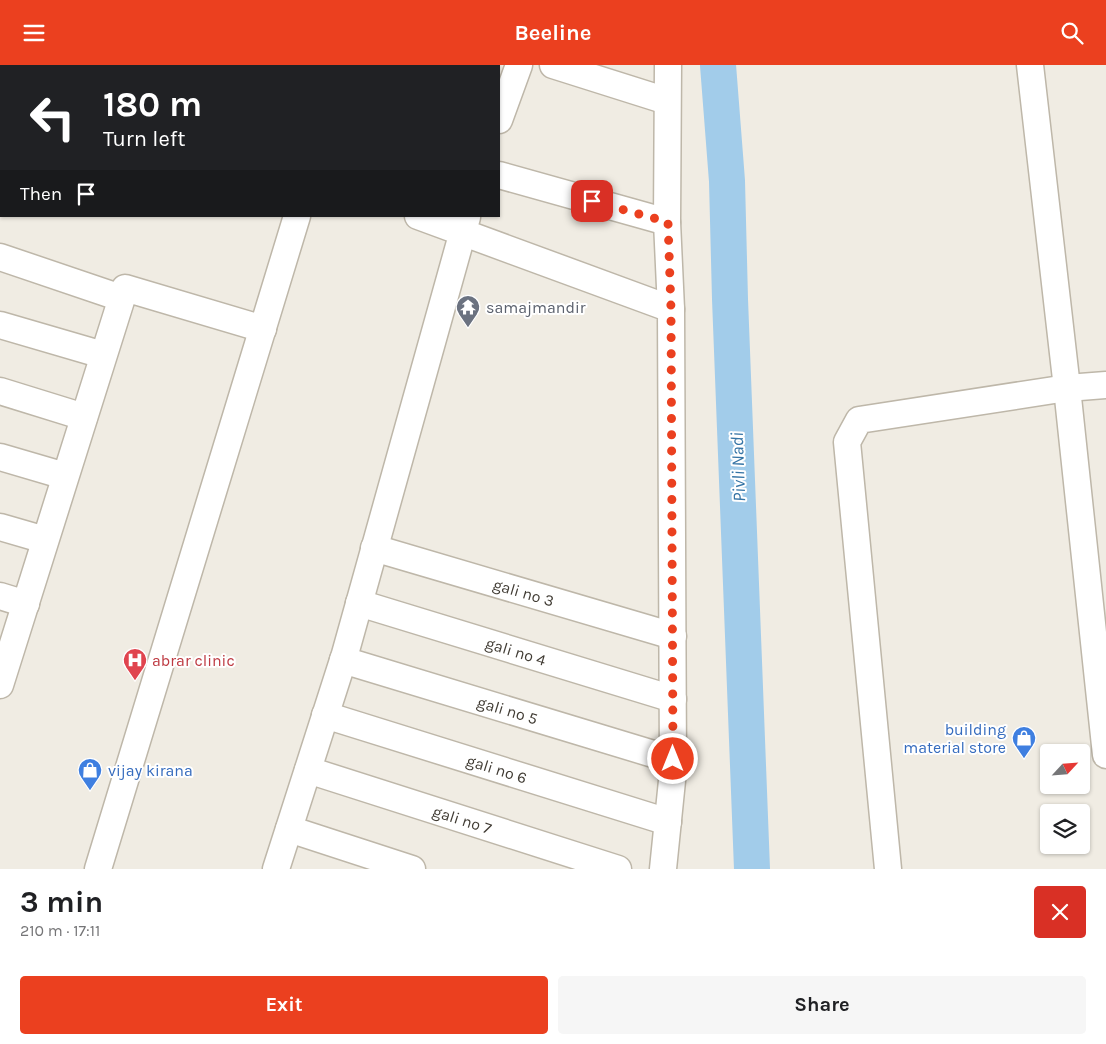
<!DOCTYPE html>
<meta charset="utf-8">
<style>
:root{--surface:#fff;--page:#f6f6f6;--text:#202124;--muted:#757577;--accent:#eb401f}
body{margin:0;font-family:Karla,sans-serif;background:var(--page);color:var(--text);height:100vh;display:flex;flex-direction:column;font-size:19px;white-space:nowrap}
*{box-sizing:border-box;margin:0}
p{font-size:16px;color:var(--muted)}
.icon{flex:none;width:28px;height:28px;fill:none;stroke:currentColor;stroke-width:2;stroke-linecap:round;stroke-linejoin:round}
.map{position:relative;height:804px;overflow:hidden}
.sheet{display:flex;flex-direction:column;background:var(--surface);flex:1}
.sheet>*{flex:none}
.top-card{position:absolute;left:0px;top:0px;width:500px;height:152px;box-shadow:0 1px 4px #0004;background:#202124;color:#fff;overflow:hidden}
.needle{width:32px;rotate:64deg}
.buttons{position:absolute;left:1040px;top:679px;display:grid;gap:10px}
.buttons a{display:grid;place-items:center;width:50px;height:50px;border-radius:5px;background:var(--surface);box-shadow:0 1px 4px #0004;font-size:25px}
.pin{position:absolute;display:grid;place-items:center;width:42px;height:42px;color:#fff;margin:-21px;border-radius:10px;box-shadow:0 2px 8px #0006}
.me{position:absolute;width:55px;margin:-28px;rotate:0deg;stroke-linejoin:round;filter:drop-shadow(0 0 4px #0008)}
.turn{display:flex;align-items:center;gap:18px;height:105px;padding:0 20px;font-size:22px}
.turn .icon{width:65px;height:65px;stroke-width:2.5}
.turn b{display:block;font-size:35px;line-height:42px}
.then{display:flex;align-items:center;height:48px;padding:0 20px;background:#0003;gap:10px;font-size:19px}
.round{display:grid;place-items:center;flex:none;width:52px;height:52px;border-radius:5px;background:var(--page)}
.summary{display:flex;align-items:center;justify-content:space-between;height:85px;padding:0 20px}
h1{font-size:30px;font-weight:700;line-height:38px}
.button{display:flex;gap:10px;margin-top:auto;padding:10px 20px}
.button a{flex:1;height:58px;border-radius:5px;background:var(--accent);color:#fff;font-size:20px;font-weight:700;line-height:58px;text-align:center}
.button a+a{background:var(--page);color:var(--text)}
header{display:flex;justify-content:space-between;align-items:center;height:65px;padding:0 20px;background:var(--accent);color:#fff;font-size:22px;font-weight:700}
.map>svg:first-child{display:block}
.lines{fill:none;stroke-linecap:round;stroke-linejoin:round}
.river{stroke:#a2ccea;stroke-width:36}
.minor-casing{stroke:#beb7a9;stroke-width:29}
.minor{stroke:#fff;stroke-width:26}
.route{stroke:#eb401f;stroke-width:9;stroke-dasharray:0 16.2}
.labels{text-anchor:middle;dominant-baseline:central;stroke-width:4;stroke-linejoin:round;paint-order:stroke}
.worship-label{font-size:16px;fill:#5b616d;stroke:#fff;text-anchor:start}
.street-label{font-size:16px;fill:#413c34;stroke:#fff}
.health-label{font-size:16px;fill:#be3a42;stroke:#fff;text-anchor:start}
.shop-label{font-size:16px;fill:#366cbe;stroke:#fff;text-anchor:end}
.water-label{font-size:18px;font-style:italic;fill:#3574a5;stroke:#fff}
</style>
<header><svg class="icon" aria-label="menu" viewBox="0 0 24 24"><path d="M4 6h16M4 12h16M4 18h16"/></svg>Beeline<svg class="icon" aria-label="search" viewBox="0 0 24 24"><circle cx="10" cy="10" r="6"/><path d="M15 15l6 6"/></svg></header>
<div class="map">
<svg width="1106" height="804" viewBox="0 0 1106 804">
<rect width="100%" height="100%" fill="#f0ece3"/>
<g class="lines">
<path class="river" d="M718,0l9,116 3,118 22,570"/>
<g class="minor-casing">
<g id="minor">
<path d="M553,0l114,36"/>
<path d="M668,0l-1,157 4,87"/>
<path d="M1030,0l37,323 39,367"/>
<path d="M343,1l1,-1"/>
<path d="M0,8l1,1"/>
<path d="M499,55l20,-55"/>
<path d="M499,110l168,47"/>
<path d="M418,151l253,93 2,462 -10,98"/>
<path d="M0,192l121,41"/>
<path d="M0,260l103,30"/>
<path d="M0,326l84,26"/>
<path d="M0,392l65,19"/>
<path d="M0,462l45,13"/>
<path id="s1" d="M374,483l299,88"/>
<path d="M0,531l26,8"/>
<path id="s2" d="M359,538l314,96"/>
<path id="s3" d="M343,595l330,100"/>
<path d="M0,620l125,-397 138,41"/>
<path id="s4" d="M325,650l343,107"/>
<path id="s5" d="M308,705l310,99"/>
<path d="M289,764l123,40"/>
<path d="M98,804l199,-653"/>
<path d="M276,804l69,-215 122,-437"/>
<path d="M888,804l-41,-427 12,-22 208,-32 39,-3"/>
</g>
</g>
<use href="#minor" class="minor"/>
</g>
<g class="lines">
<path class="route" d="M592,136l76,21 3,87 2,450"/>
</g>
<defs>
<g id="temple-pin" transform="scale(1.25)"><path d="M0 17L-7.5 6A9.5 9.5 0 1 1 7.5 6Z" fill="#6b7280" stroke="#fff"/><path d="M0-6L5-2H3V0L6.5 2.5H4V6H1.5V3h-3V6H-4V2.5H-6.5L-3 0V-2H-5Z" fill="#fff"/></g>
<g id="hospital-pin" transform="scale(1.25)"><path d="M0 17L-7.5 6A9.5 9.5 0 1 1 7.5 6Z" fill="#e0444e" stroke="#fff"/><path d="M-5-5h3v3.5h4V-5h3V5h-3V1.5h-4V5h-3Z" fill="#fff"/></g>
<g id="shop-pin" transform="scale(1.25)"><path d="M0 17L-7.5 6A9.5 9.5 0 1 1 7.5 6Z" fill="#3f7fe0" stroke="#fff"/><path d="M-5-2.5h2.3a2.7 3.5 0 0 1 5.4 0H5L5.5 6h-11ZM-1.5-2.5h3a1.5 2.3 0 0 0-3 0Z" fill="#fff"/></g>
</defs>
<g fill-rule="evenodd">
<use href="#temple-pin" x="468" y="242"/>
<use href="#hospital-pin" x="135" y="595"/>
<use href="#shop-pin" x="1024" y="673"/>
<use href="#shop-pin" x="90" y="705"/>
</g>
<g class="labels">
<g class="worship-label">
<text x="486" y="242">samajmandir</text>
</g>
<g class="street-label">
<text stroke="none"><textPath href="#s1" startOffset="156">gali no 3</textPath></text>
<text stroke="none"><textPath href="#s2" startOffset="164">gali no 4</textPath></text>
<text stroke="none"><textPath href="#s3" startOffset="172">gali no 5</textPath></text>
<text stroke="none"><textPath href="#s4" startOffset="180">gali no 6</textPath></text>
<text stroke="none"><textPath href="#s5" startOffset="162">gali no 7</textPath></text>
</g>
<g class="health-label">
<text x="152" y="595">abrar clinic</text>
</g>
<g class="shop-label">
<text x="1006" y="664">building<tspan x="1006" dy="18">material store</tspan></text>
<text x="108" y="705" text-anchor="start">vijay kirana</text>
</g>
<g class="water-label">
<text transform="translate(738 402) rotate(-92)">Pivli Nadi</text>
</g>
</g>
</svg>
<div class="buttons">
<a><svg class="needle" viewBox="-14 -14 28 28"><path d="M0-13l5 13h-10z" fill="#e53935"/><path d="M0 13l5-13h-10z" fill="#757577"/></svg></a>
<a><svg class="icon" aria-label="layers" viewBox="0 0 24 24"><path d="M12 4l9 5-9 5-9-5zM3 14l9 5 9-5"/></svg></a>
</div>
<div class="pin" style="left:592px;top:136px;background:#d93025"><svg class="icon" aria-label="arrive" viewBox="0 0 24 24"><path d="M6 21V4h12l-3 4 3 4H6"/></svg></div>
<svg class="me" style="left:673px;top:694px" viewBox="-20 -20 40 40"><circle r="17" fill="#eb401f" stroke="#fff" stroke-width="3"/><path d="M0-11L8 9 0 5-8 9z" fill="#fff"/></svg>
<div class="top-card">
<div class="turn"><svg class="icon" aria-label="left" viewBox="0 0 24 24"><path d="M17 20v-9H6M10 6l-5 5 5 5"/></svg><div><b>180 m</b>Turn left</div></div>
<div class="then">Then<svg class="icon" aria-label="arrive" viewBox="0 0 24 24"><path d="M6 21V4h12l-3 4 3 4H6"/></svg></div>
</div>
</div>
<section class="sheet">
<div class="summary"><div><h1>3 min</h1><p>210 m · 17:11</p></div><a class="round" style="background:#d93025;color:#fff"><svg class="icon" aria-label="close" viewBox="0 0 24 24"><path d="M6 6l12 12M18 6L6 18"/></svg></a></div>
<div class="button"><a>Exit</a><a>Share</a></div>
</section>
